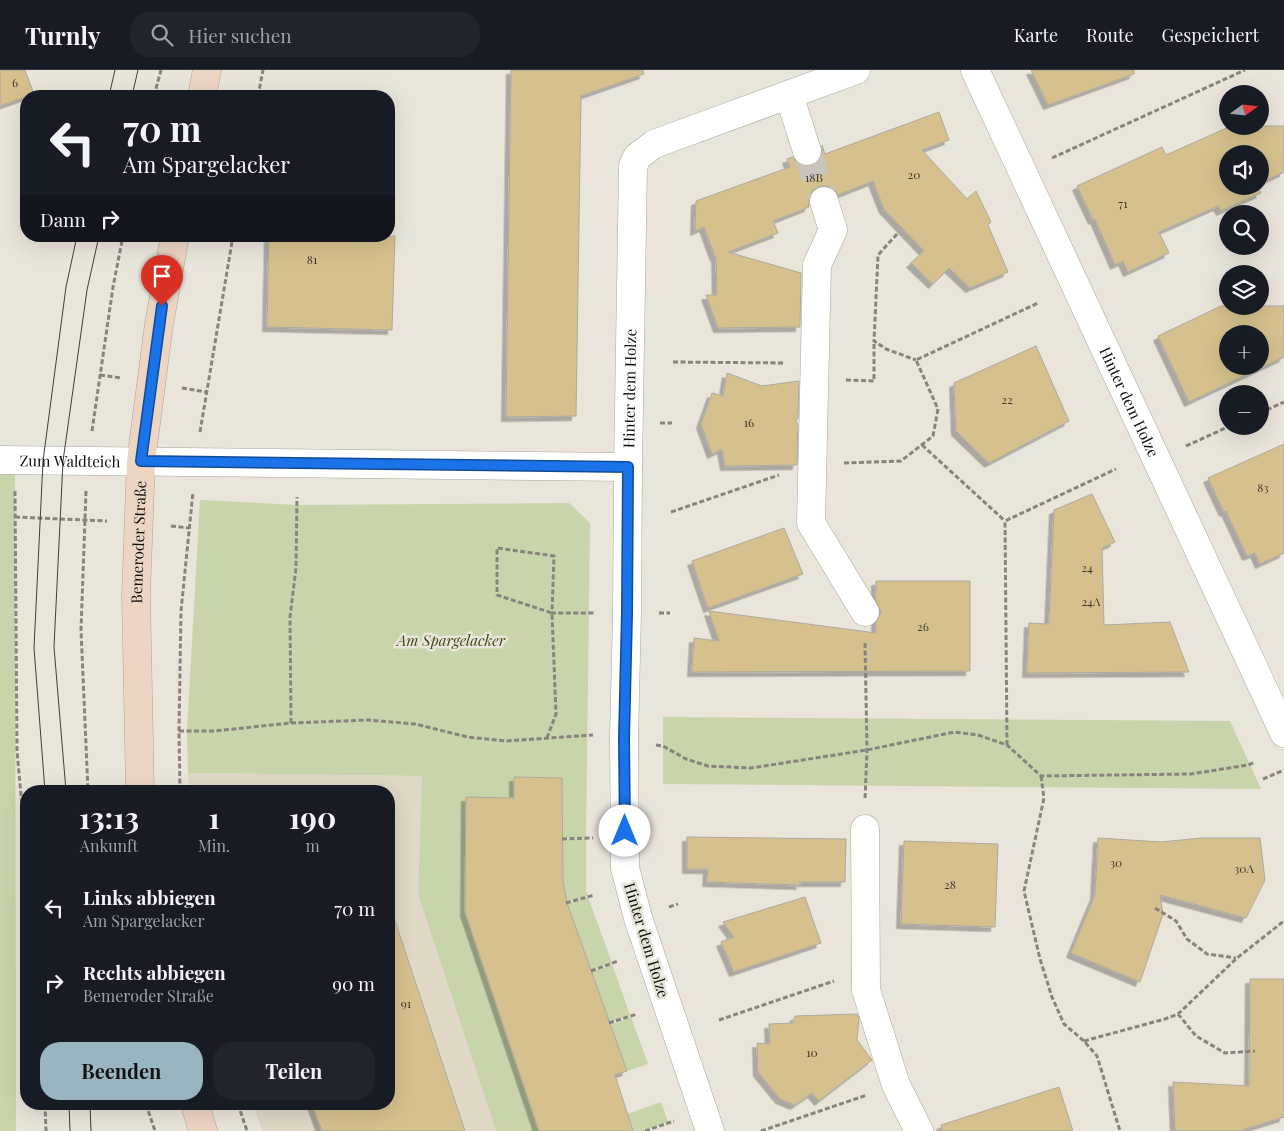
<!DOCTYPE html>
<html lang="de">
<meta charset="utf-8">
<style>
:root{--surface:#171b24;--page:#20242c;--text:#f1f3f6;--muted:#9ea1a6;--line:#363941;--accent:#9ab5c2}
body{margin:0;font-family:"Playfair Display",serif;background:var(--page);color:var(--text);height:100vh;display:flex;flex-direction:column;font-size:19px;white-space:nowrap}
*{box-sizing:border-box;margin:0}
p{font-size:16px;color:var(--muted)}
.icon{flex:none;width:28px;height:28px;fill:none;stroke:currentColor;stroke-width:2;stroke-linecap:round;stroke-linejoin:round}
.map{position:relative;flex:1;overflow:hidden}
.side{position:absolute;left:20px;top:715px;width:375px;height:325px;display:flex;flex-direction:column;background:var(--surface);border-radius:20px;box-shadow:0 5px 20px #0002}
.side>*{flex:none}
.hud{position:absolute;left:20px;top:20px;width:375px;height:152px;border-radius:20px;box-shadow:0 5px 20px #0002;background:#171b24;color:var(--text);overflow:hidden}
.needle{width:32px;rotate:75deg}
.tools{position:absolute;left:1219px;top:15px;display:grid;gap:10px}
.tools a{display:grid;place-items:center;width:50px;height:50px;border-radius:50%;background:var(--surface);box-shadow:0 5px 20px #0002;font-size:25px}
.pin{position:absolute;display:grid;place-items:center;width:42px;height:42px;color:#fff;margin:-51px -21px;border-radius:50% 50% 50% 0;rotate:-45deg;box-shadow:0 0 5px #0007}
.pin .icon{rotate:45deg}
.me{position:absolute;width:55px;margin:-28px;rotate:0deg;stroke-linejoin:round;filter:drop-shadow(0 0 4px #0008)}
.turn{display:flex;align-items:center;gap:18px;height:105px;padding:0 20px;font-size:22px}
.turn .icon{width:65px;height:65px;stroke-width:2.5}
.turn b{display:block;font-size:35px;line-height:42px}
.then{display:flex;align-items:center;height:48px;padding:0 20px;background:#0003;gap:10px;font-size:19px}
.eta{display:flex;justify-content:space-evenly;align-items:center;height:85px;text-align:center}
.eta b{font-size:30px;font-weight:700;line-height:35px}
.primary-button{display:flex;gap:10px;margin-top:auto;padding:10px 20px}
.primary-button a{flex:1;height:58px;border-radius:20px;background:var(--accent);color:#111;font-size:20px;font-weight:700;line-height:58px;text-align:center}
.primary-button a+a{background:var(--page);color:var(--text)}
ul{padding:0;list-style:none}
li{display:flex;align-items:center;gap:15px;height:75px;padding:0 20px}
li div{flex:1}
li b{display:block;font-size:19px}
li em{font-style:normal}
header{display:flex;align-items:center;gap:30px;box-sizing:border-box;height:70px;padding:0 25px;background:var(--surface);border-bottom:1px solid var(--line)}
header strong{font-size:24px}
nav{display:flex;gap:28px;margin-inline-start:auto;font-size:18px}
.search{width:350px;height:45px;background:var(--page);display:flex;align-items:center;gap:12px;box-sizing:border-box;padding:0 18px;border-radius:20px;color:var(--muted);font-size:19px}
.map>svg:first-child{display:block}
.built{fill:#dfd8c7}
.green{fill:#c8d4aa}
.building{fill:#d6c18e;stroke:#ada99f;fill-rule:evenodd;filter:url(#shadow)}
.lines{fill:none;stroke-linecap:round;stroke-linejoin:round}
.street-tunnel{stroke:#c9c5bc;stroke-width:28;stroke-dasharray:28 14;stroke-linecap:butt}
.street-casing{stroke:#a9a59b;stroke-width:29}
.secondary-casing{stroke:#a9a59b;stroke-width:29}
.path{stroke:#87847d;stroke-width:3;stroke-dasharray:5 2.5;stroke-linecap:butt}
.street{stroke:#fff;stroke-width:28}
.secondary{stroke:#ecd5c2;stroke-width:28}
.tram{stroke:#3f3e38;stroke-width:1}
.route-casing{stroke:#114b97;stroke-width:12}
.route{stroke:#1a73e8;stroke-width:9}
.labels{text-anchor:middle;dominant-baseline:central;stroke-width:5;stroke-linejoin:round;paint-order:stroke}
.number-label{font-size:12px;fill:#403a2a}
.street-label{font-size:15px;fill:#0e0d09;stroke:#eae5db}
.park-label{font-size:15px;font-style:italic;fill:#3e4a11;stroke:#eae5db}
</style>
<header>
<strong>Turnly</strong>
<div class="search"><svg class="icon" aria-label="search" viewBox="0 0 24 24"><circle cx="10" cy="10" r="6"/><path d="M15 15l6 6"/></svg>Hier suchen</div>
<nav><a>Karte</a><a>Route</a><a>Gespeichert</a></nav>
</header>
<div class="map">
<svg width="1284" height="1061" viewBox="0 0 1284 1061">
<defs>
<filter id="shadow"><feDropShadow dx="-4.5" dy="4.5" stdDeviation="0" flood-color="#0004"/></filter>
</defs>
<rect width="100%" height="100%" fill="#eae5db"/>
<path class="built" d="M188,703l234,3 -4,118 78,237h-234l-9,-27h136v-313h-199z"/>
<path class="green" d="M0,390l15,1 1,670h-16z
M200,430l98,5 271,-2 21,20 -4,315h-24v-60l-47,-1 -1,21h-48l-1,114 74,219h-43l-78,-237 4,-118 -234,-3 -1,-43z
M663,647l567,4 31,68 -598,-5z
M562,769h24v51l2,6 -21,6 -4,-21z
M588,827l24,66 -22,7 -23,-66z
M612,894l18,51 -21,8 -18,-51z
M631,947l17,47 -21,7 -17,-46z
M661,1032l7,20 -26,9h-9l-6,-17z"/>
<path class="building" d="M0,0h25l9,24 -34,12z
M511,0h132l1,4 -63,22 -5,320 -70,1z
M1031,0h103v4l-86,31z
M939,42l10,28 -27,10 45,49 9,-8 15,31 -3,3 20,47 -38,16 -21,-20 -16,16 -22,-21 13,-12 -40,-42 -11,-28 -35,14 -4,-6 -6,-3h-8l-7,4 -4,7v10l-36,14 5,12 -50,19 73,21 -1,54 -82,1 -12,-33h11l-1,-39 -1,1 -11,-30 -9,4 1,-30 94,-34 -3,-8 6,-2 4,6 6,3h9l7,-5 3,-6v-10l3,9z
M1231,56h53v46l-20,9 1,3 -7,4 3,5 -40,18 -3,-5 -59,26 10,21 -41,19 -5,-11 -8,4 -20,-46 -2,1 -16,-34 85,-39 4,8zM1228,84h32v32h-32z
M269,166h126l-3,94 -125,-3z
M1221,236h63v51l-95,45 -31,-66zM1228,264h32v32h-32z
M1036,276l33,75 -80,42 -33,-32 -2,-48z
M727,303l35,13 37,-5 -1,37 -2,3 2,4 -1,40 -72,1 -3,-17 -10,5 -11,-30 11,-31 11,3z
M1284,374v109l-24,11 -5,-11 -8,3 -21,-45 -2,1 -16,-34z
M1092,424l23,48 -13,6 2,77 66,-3 19,50 -162,1 2,-50 20,1 5,-114z
M784,458l19,46 -95,34 -16,-47z
M876,511h94v90l-278,1 2,-34 25,3 -10,-30 167,22v-11l5,-10 -5,-11z
M514,707l48,1 1,103 4,22 60,168 -12,4 18,56h-94l-74,-219 1,-115 48,1z
M687,767l159,2 -1,43h-46l2,3 -94,-3 1,-13h-21z
M1098,768l63,4 40,-4h59l5,42 -19,38 -86,-23 3,19 -23,68 -69,-29 24,-58z
M904,771l94,3 -3,83 -94,-3z
M805,827l16,46 -87,29 -13,-30 13,-5 -11,-15z
M394,848l71,213h-143l-10,-27h77v-185z
M1250,909h34v138l-45,14h-64l-2,-49 76,4z
M857,944l2,4 -2,22 15,20 -53,41 -7,-8 -17,12 -15,-6 -22,-27 -1,-29 13,1 -1,-20 24,-1 2,-7z
M1059,1017l14,44h-131l-1,-6z"/>
<g class="lines">
<path class="street-tunnel" d="M807,81l17,50"/>
<g class="street-casing">
<g id="street">
<path id="s1" d="M975,0l309,663"/>
<path d="M789,25l18,56"/>
<path d="M824,131l9,29 -16,35 -6,258 54,89"/>
<path id="s2" d="M0,390l628,7"/>
<path d="M865,759l1,161 30,95 23,46"/>
<path id="s3" d="M710,1061l-72,-213 -13,-50 -1,-130 3,-125 1,-146 5,-301 4,-9 17,-13 202,-74"/>
</g>
</g>
<g class="secondary-casing">
<g id="secondary">
<path d="M202,26l5,-26"/>
<path id="s4" d="M140,721l-4,-196 5,-134 18,-137 16,-88"/>
<path d="M195,1034l8,27"/>
</g>
</g>
<path class="path" d="M154,26l7,-26
M258,26l5,-26
M1052,88l193,-88
M897,164l-19,21 -4,86 12,8 30,11
M673,292l112,1
M100,305l21,3
M846,310l28,1v-40
M182,318l24,4
M1260,343l24,-11
M660,353h12
M92,361l21,-144 10,-51
M200,362l33,-196
M922,375l83,76
M1186,376l44,-20
M844,393l57,-2 32,-25 5,-27 -22,-49 122,-57
M15,421l2,260 9,99
M86,421l-5,139 7,161
M671,442l108,-37
M15,447l92,4
M171,456l18,2
M659,543h11
M865,573l2,107 -2,49
M291,653l-1,-106 6,-49 1,-71
M179,661h35l77,-8 77,-3 47,4 53,13 38,4 87,-6
M547,668l9,-24 -4,-101 -55,-18v-47l57,8 -2,57h43
M656,675l7,1 23,13 22,7 43,2 116,-18 87,-18 24,3 29,10 34,31 150,-2 57,-9 7,-3
M1007,675l-2,-224 111,-52
M1041,706l3,22 -20,93 16,68 12,38 12,27 20,17 13,15 23,75
M1263,709l21,-9
M180,721l-1,-60 2,-120 12,-119
M562,769l31,-1
M566,833l28,-8
M669,837l9,-3
M1155,838l21,13 11,18 20,15 29,4
M591,901l27,-10
M1178,944l18,22 29,17 30,-2
M719,950l115,-39
M609,953l28,-9
M1084,971l81,-22 13,-5 59,-56 47,-37
M45,1034l1,27
M146,1034l9,27
M238,1034l9,27
M645,1061l29,-10
M761,1061l106,-36"/>
<use href="#street" class="street"/>
<use href="#secondary" class="secondary"/>
<path class="tram" d="M109,26l6,-26
M132,26l6,-26
M45,721l-11,-143 9,-187 23,-174 11,-51
M66,721l-12,-144 9,-186 24,-171 12,-54
M69,1034l1,27
M90,1034l1,27"/>
</g>
<g class="lines">
<g class="route-casing">
<path id="route" d="M162,236l-21,155 487,6 -1,146 -3,125 1,93"/>
</g>
<use href="#route" class="route"/>
</g>
<g class="labels">
<g class="number-label">
<text x="15" y="12">6</text>
<text x="914" y="104">20</text>
<text x="814" y="107">18B</text>
<text x="1123" y="133">71</text>
<text x="312" y="189">81</text>
<text x="1007" y="329">22</text>
<text x="749" y="352">16</text>
<text x="1263" y="417">83</text>
<text x="1087" y="497">24</text>
<text x="1091" y="531">24A</text>
<text x="923" y="556">26</text>
<text x="1116" y="792">30</text>
<text x="1244" y="798">30A</text>
<text x="950" y="814">28</text>
<text x="406" y="933">91</text>
<text x="812" y="982">10</text>
</g>
<g class="street-label">
<text stroke="none"><textPath href="#s3" startOffset="756">Hinter dem Holze</textPath></text>
<text stroke="none"><textPath href="#s1" startOffset="366">Hinter dem Holze</textPath></text>
<text stroke="none"><textPath href="#s2" startOffset="70">Zum Waldteich</textPath></text>
<text stroke="none"><textPath href="#s4" startOffset="249">Bemeroder Straße</textPath></text>
<text transform="translate(647 870) rotate(73)">Hinter dem Holze</text>
</g>
<g class="park-label">
<text x="451" y="570">Am Spargelacker</text>
</g>
</g>
</svg>
<div class="tools">
<a><svg class="needle" viewBox="-14 -14 28 28"><path d="M0-13l5 13h-10z" fill="#e53935"/><path d="M0 13l5-13h-10z" fill="#9ea1a6"/></svg></a>
<a><svg class="icon" aria-label="sound" viewBox="0 0 24 24"><path d="M4 9h4l5-4v14l-5-4H4zM17 9q2 3 0 6"/></svg></a>
<a><svg class="icon" aria-label="search" viewBox="0 0 24 24"><circle cx="10" cy="10" r="6"/><path d="M15 15l6 6"/></svg></a>
<a><svg class="icon" aria-label="layers" viewBox="0 0 24 24"><path d="M12 4l9 5-9 5-9-5zM3 14l9 5 9-5"/></svg></a>
<a>+</a>
<a>−</a>
</div>
<div class="pin" style="left:162px;top:236px;background:#d93025"><svg class="icon" aria-label="arrive" viewBox="0 0 24 24"><path d="M6 21V4h12l-3 4 3 4H6"/></svg></div>
<svg class="me" style="left:625px;top:761px" viewBox="-20 -20 40 40"><circle r="19" fill="#fff"/><path d="M0-13L10 11 0 6-10 11z" fill="#1a73e8"/></svg>
<div class="hud">
<div class="turn"><svg class="icon" aria-label="left" viewBox="0 0 24 24"><path d="M17 20v-9H6M10 6l-5 5 5 5"/></svg><div><b>70 m</b>Am Spargelacker</div></div>
<div class="then">Dann<svg class="icon" aria-label="right" viewBox="0 0 24 24"><path d="M7 20v-9h11M14 6l5 5-5 5"/></svg></div>
</div>
<section class="side">
<div class="eta">
<div><b>13:13</b><p>Ankunft</p></div>
<div><b>1</b><p>Min.</p></div>
<div><b>190</b><p>m</p></div>
</div>
<ul>
<li><svg class="icon" aria-label="left" viewBox="0 0 24 24"><path d="M17 20v-9H6M10 6l-5 5 5 5"/></svg><div><b>Links abbiegen</b><p>Am Spargelacker</p></div><em>70 m</em></li>
<li><svg class="icon" aria-label="right" viewBox="0 0 24 24"><path d="M7 20v-9h11M14 6l5 5-5 5"/></svg><div><b>Rechts abbiegen</b><p>Bemeroder Straße</p></div><em>90 m</em></li>
</ul>
<div class="primary-button"><a>Beenden</a><a>Teilen</a></div>
</section>
</div>
